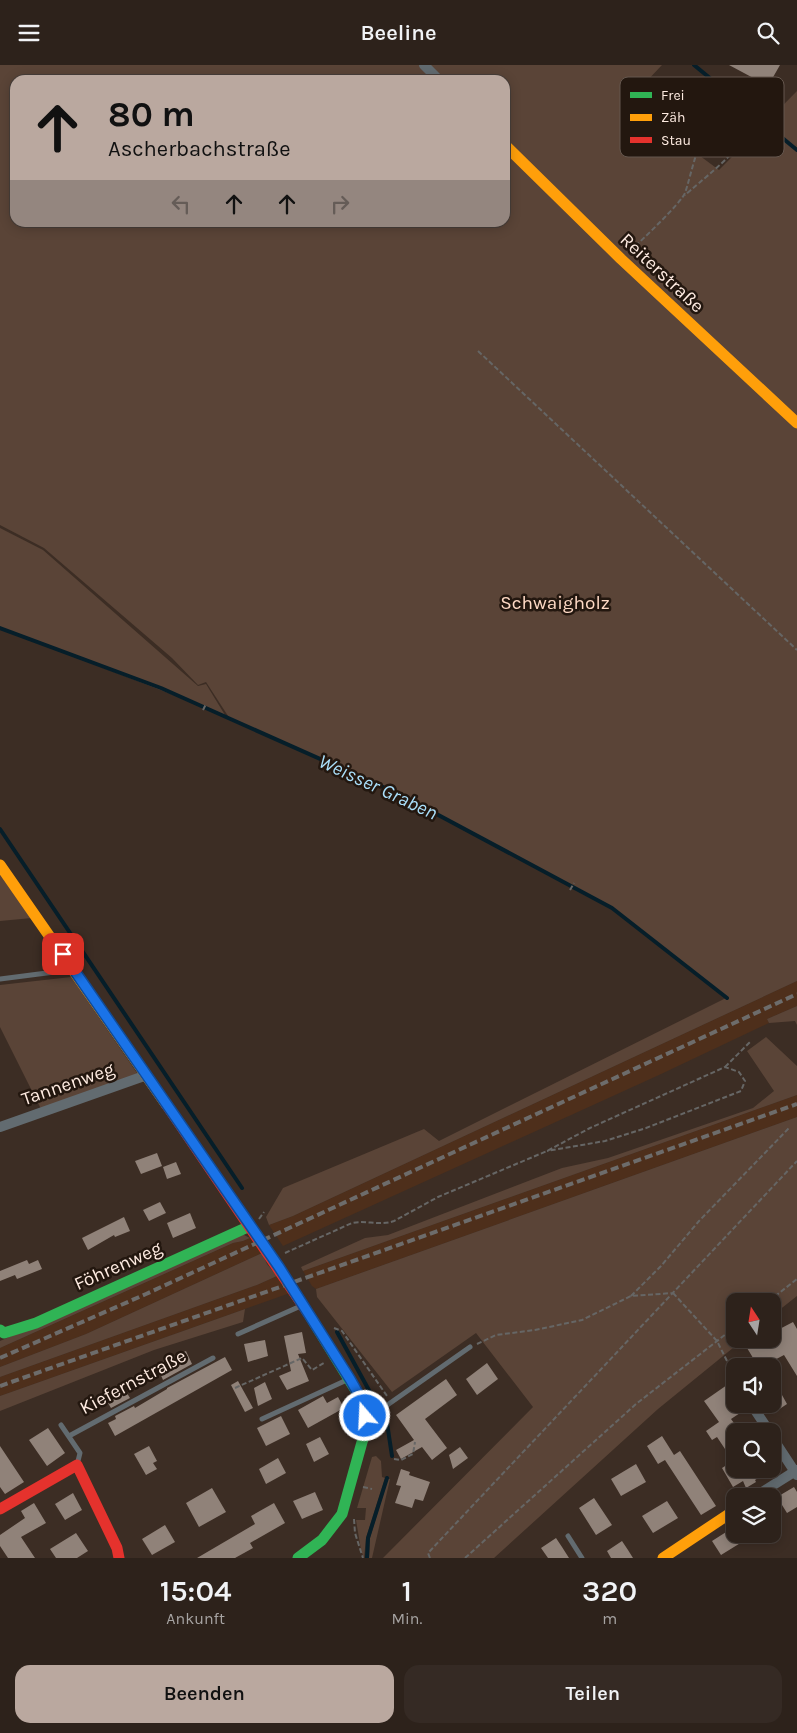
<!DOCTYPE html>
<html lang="de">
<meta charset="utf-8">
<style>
:root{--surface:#2d221b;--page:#352a24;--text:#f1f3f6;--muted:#a7a4a3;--line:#483f3a;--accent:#baa89f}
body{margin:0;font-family:Karla,sans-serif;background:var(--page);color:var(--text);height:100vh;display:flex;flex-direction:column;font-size:19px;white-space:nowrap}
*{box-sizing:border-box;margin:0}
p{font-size:16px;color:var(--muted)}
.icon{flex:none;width:28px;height:28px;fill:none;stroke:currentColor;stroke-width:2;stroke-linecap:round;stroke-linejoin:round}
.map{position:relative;height:1493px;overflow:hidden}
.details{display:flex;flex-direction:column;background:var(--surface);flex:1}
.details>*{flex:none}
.hud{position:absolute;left:10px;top:10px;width:500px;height:152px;border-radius:15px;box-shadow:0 2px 12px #0003,0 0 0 1px var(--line);background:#baa89f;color:#111;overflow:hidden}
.needle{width:32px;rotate:348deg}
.buttons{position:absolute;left:726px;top:1228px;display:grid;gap:10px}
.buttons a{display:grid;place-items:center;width:55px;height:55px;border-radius:10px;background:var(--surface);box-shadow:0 2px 12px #0003,0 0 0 1px var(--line);font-size:25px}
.pin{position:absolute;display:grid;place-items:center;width:42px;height:42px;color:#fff;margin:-21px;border-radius:10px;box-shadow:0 2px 8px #0006}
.me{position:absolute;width:55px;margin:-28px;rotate:341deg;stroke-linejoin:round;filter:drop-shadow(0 0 4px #0008)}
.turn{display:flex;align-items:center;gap:18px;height:105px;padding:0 15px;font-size:22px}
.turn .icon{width:65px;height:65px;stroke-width:2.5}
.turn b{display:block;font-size:35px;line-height:42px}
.lanes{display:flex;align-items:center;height:48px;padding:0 15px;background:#0003;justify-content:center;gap:25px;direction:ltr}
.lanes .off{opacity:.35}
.eta{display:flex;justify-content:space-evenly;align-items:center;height:85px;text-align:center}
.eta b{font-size:30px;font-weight:600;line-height:35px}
.action{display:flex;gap:10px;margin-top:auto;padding:10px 15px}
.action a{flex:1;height:58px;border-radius:15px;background:var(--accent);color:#111;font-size:20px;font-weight:600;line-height:58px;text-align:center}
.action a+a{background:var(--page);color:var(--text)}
header{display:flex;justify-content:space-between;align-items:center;height:65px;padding:0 15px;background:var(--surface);font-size:22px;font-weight:600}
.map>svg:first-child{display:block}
.built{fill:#4e2f1b}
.green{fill:#5a4437;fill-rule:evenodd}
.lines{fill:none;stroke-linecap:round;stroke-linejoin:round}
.stream{stroke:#061e29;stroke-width:4}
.building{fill:#908279}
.path{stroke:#666665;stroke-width:2;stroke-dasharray:5 2.5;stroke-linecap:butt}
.lane{stroke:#626b70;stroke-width:5}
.street{stroke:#626b70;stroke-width:10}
.fast{stroke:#30b455;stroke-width:11}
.slow{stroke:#ff9f0a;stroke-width:11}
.jam{stroke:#e5322d;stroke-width:11}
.rail{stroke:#6d6c6b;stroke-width:4;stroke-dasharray:8 4;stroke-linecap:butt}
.route-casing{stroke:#114b97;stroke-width:12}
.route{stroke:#1a73e8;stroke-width:9}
.labels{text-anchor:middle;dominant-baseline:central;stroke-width:5;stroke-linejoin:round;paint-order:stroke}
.street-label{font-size:19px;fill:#feebe1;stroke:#23170f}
.park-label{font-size:19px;fill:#ffdac5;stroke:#23170f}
.water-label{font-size:20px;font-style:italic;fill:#a9def9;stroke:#23170f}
.key{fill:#23170f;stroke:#65574e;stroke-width:1}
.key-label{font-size:14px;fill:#feebe1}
</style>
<header><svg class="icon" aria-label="menu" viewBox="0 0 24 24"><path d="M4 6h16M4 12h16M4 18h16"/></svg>Beeline<svg class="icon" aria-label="search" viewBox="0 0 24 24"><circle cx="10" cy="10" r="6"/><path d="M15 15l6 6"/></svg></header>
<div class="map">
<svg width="797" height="1493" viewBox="0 0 797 1493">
<rect width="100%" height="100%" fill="#3c2d24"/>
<path class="built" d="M797,916v25l-30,13 2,4 -110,52 -376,171 -14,-21 24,-9z
M797,1030v22l-481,172 -4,-3 -9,-15z
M250,1173l12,15 -176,81 -86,33v-19l233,-105 10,-2z
M277,1211l13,17 -290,103v-19l257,-92z"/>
<path class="green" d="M0,0h662l-35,37 92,68 78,-79v890l-504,235 -24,9 -3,-8 17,-29 141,-59 15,12 287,-143 -114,-90 -211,-113 -171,-76 -24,-37 -8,3 -26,-27 -128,-110 -44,-23zM15,15h490v143h-490z
M0,463l43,22 155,136 8,-2 19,31 -225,-87z
M0,807l32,46 -32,3z
M71,912l68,99 -97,35 -42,-84v-42z
M797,941v19l-2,-4 -26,2 -2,-4z
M766,972l31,29v29l-494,176 -2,-4 64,-29 23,-3 174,-67 46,-10 145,-50 21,-17 -27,-40z
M797,1052v179l-24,19 -1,-14h-37v38h9l-86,70 -164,149h-111l150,-151 -57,-74 -84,59 -75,-95 -1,-8z
M242,1169l8,4 -7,3 -10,2 -233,105v-7z
M262,1188l5,11 10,12 -20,9 -257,92v-10l86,-33z
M245,1244l-2,13 -89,28 -154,61v-15z
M376,1391l5,5 1,16 3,1 -19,60 -2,20 -3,-8 -5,-30h9l1,-12h-9l15,-51z
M388,1414h2l-18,79h-3l1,-20z"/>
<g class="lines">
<path class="stream" d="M694,0l103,85
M0,563l161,60 240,107 211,113 115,90
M0,764l242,359
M337,1267l50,91 5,33
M367,1493l1,-20 19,-60"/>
</g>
<path class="building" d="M729,0h51l-12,21z
M157,1088l5,13 -21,8 -6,-13z
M176,1097l5,12 -14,5 -4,-12z
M160,1137l6,11 -17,8 -6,-11z
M190,1148l6,15 -23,10 -6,-15z
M124,1152l6,14 -15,6 -1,-2 -26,15 -6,-12z
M27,1195l2,4 9,-4 4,9 -25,10 -2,-4 -15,6v-10z
M793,1257l4,7v47l-13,-21 -21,11h-5l-11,-18 16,-9h9v-6z
M302,1267l4,21 -8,1 11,27 -22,9 -8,-14 12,-5 -7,-35z
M265,1275l3,16 -20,6 -4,-18z
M186,1286l6,13 -29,16 -7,-16z
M225,1292l7,13 -117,66 -7,-13 8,-4 -1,-3 19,-10 1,2 32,-19v-1z
M487,1298l11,16 -21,16 -11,-16z
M446,1314l11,16 -32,24 22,29 -15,12 -10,-13 -21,12 -5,-9 18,-10 -18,-25z
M238,1316l15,27 -8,4 -14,-27z
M265,1317l7,17 -14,7 -4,-18z
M122,1320l8,13 -19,10 -8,-13z
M727,1320l8,11v8h9l2,5 -15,10 9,12h-5v38h38l-18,11 1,2 -10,6 -3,-7 -10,6 -11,-19 11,-7 -16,-24 -5,3 -6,-9 13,-9 -15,-21z
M782,1330l5,9 -12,8 -5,-8h2v-3z
M323,1331l4,7 11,-6 6,11 -36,20 -10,-18z
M281,1351l9,18 -24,12 -9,-18z
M48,1363l17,25 -18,13 -18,-26z
M662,1371l12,19 6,-4 36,55 -15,9 -36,-55 -7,4 -11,-18z
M320,1372l9,17 -15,8 -8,-18z
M0,1381l24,36 -19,12 -5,-7z
M149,1381l8,15 -4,2 4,6 -11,6 -12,-21z
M460,1382l8,11 -15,11 -4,-14z
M278,1393l8,15 -20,11 -7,-15z
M636,1399l10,18 -25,14 -10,-17z
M401,1404l9,3 -1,3 21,7 -7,19 -8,-2 -3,9 -17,-5 6,-17 -5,-1z
M794,1422l3,5v15l-10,6 -10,-16z
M212,1423l14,24 -27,15 -13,-24z
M315,1427l8,18 -21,9 -9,-18z
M73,1428l9,17 -17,10 -10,-16z
M594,1433l18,27 -16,10 -17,-27z
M667,1436l11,17 -25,15 -11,-17z
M34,1438l12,20 -25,14 14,21h-27l-8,-12v-11l25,-17 -4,-7z
M274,1438l11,20 -35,20 3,5 -18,10h-38l58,-34 -4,-8z
M165,1460l10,17 -23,13 -10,-16z
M734,1462l1,7h20l-34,21 -9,-14z
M76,1468l12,18 -11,7h-21l-6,-9z
M556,1473l6,9 7,11h-21l-7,-10z
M622,1476l6,9 5,8h-22l-4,-7z"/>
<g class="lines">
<path class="path" d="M630,186c11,-10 51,-48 55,-58 6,-16 18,-80 36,-81 7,-1 12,4 17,8 4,3 7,8 7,13 -1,15 -48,51 -60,62
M478,286l319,299
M203,645l3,-6
M570,825l4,-7
M725,1002l26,-26
M259,1154l5,-7
M285,1188l67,-30c14,-3 28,3 42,-2l44,-24 109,-46 43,-23 135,-61 14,5 6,9 -4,10 -95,37 -41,13 -58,10
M673,1228l44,48 18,36
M631,1231l30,-30 38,-45 91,-94
M769,1236l28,-22
M334,1263l8,3 45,65
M477,1279l19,-9 39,-5 47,-10 49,-24 42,-3
M235,1323l67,-30 10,12 12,-7
M394,1394l7,1 12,-6 2,-12
M363,1422l9,2
M354,1454l1,14 8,25
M430,1493l-2,-5 369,-392
M465,1493l171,-154 99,-77"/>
<path class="lane" d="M0,914l70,-9
M238,1269l65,-29
M262,1354l87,-40
M366,1355l104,-73
M61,1360l19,28 -3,12
M69,1371l144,-78
M568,1471l14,22"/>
<path class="street" d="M424,0l15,15
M0,1062l147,-52
M751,1339l18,27
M772,1372l25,38
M756,1431l41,-26"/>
<path class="fast" d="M0,1265l4,3 32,-10 214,-97
M298,1493l24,-18 20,-26 22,-79 1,-15 -2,-18 -53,-86"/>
<path class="slow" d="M505,80l116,114 176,164
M0,800l166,239
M663,1493l72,-48"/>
<path class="jam" d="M166,1039l144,212
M0,1444l77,-44 40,83 2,10"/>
<path class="rail" d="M0,1293l146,-64 651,-300
M0,1321l797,-282"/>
</g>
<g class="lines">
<g class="route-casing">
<path id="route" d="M63,889l216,313 71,112 13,23 2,14"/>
</g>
<use href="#route" class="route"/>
</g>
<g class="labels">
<g class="street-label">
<text transform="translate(662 208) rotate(43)">Reiterstraße</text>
<text transform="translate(68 1019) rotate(-19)">Tannenweg</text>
<text transform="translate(118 1201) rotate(-24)">Föhrenweg</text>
<text transform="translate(133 1317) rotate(-28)">Kiefernstraße</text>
</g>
<g class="park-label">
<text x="555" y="538">Schwaigholz</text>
</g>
<g class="water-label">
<text transform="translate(378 722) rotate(25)">Weisser Graben</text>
</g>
</g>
<rect x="620" y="12" width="164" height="80" rx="8" class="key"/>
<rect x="630" y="27" width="22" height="6" fill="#30b455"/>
<rect x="630" y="49" width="22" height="7" fill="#ff9f0a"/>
<rect x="630" y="72" width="22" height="6" fill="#e5322d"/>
<g class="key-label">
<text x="661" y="35">Frei</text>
<text x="661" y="57">Zäh</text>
<text x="661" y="80">Stau</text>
</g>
</svg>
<div class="buttons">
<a><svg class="needle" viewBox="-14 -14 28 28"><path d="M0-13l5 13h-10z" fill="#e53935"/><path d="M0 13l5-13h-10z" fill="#a7a4a3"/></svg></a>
<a><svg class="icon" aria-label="sound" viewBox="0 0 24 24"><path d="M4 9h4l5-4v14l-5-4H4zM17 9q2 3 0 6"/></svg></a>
<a><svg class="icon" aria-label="search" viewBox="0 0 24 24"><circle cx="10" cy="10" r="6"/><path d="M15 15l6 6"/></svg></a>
<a><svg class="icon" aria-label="layers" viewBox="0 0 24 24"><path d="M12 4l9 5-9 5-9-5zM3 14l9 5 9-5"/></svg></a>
</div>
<div class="pin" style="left:63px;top:889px;background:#d93025"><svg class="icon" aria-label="arrive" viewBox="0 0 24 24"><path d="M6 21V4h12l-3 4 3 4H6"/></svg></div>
<svg class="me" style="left:365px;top:1351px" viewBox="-20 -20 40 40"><circle r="17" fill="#1a73e8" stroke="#fff" stroke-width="3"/><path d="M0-11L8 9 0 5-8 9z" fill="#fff"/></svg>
<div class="hud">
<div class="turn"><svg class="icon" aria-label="ahead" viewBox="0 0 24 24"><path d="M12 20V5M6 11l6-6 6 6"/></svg><div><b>80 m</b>Ascherbachstraße</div></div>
<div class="lanes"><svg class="icon off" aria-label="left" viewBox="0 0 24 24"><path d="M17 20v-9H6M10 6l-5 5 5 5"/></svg><svg class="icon" aria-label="ahead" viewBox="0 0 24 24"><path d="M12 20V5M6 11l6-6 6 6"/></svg><svg class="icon" aria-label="ahead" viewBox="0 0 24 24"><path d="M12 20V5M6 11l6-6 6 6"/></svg><svg class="icon off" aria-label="right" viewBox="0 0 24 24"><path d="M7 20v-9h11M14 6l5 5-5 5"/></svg></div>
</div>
</div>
<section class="details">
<div class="eta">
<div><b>15:04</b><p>Ankunft</p></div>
<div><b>1</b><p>Min.</p></div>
<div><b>320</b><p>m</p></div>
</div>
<div class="action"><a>Beenden</a><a>Teilen</a></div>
</section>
